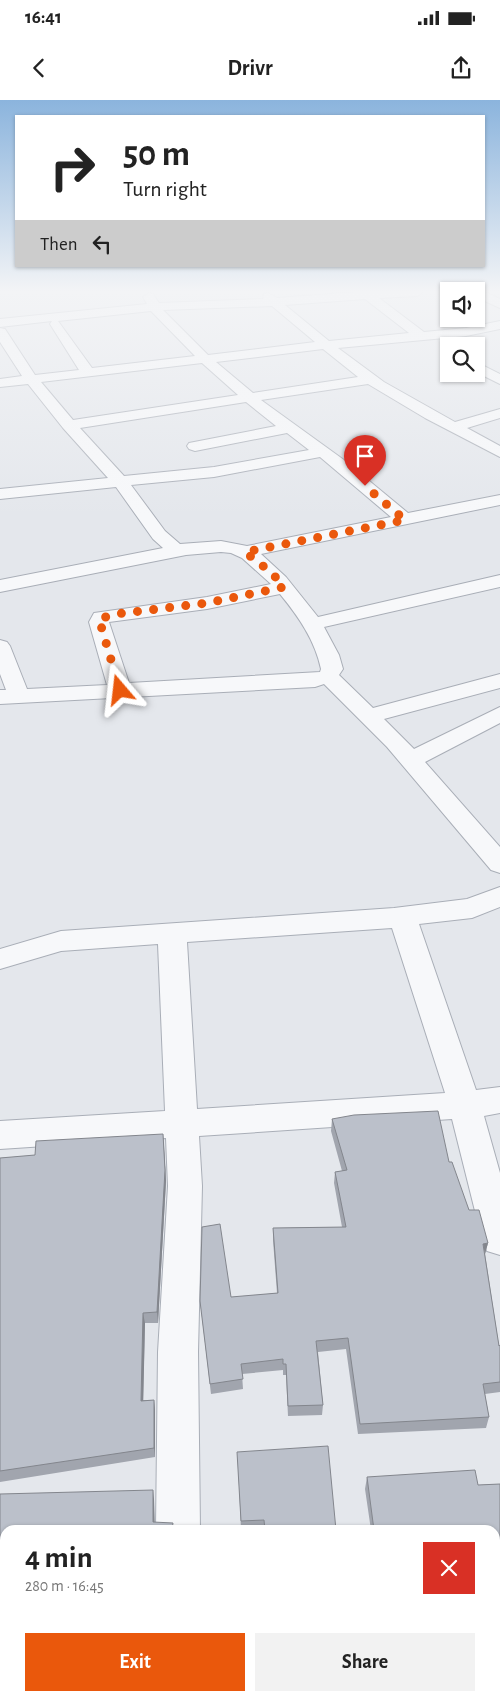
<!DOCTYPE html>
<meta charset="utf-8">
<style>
:root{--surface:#fff;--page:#f2f2f2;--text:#222;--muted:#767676;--accent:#ea580c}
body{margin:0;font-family:"Alegreya Sans",sans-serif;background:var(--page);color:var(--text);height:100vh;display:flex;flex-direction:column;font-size:19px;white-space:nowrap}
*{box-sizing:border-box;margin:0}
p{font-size:16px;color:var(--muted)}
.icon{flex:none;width:28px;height:28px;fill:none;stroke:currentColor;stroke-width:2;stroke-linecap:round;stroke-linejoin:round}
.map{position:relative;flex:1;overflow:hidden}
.drawer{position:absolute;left:0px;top:1425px;width:500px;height:176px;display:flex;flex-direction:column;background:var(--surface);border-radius:15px 15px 0 0;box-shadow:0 1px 4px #0004}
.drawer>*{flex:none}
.top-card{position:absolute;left:15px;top:15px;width:470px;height:152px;border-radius:0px;box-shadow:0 1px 4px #0004;background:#fff;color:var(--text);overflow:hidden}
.buttons{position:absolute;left:440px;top:182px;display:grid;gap:10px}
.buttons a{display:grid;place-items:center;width:45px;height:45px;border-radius:0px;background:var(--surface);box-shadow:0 1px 4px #0004;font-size:25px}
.pin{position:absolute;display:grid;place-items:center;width:42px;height:42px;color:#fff;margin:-51px -21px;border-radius:50% 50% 50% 0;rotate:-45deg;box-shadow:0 0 5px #0007}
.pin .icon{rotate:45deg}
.me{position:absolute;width:55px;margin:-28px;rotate:343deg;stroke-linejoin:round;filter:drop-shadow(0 0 4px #0008)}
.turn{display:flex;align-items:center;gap:18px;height:105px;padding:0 25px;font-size:22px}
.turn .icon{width:65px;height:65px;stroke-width:2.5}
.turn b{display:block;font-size:35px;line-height:42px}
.then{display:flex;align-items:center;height:48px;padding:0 25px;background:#0003;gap:10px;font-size:19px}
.round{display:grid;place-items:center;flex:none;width:52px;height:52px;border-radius:0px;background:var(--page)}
.head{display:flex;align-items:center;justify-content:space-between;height:85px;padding:0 25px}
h1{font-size:30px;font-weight:700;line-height:38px}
.cta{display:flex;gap:10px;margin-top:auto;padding:10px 25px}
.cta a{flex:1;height:58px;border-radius:0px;background:var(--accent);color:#fff;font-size:20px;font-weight:700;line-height:58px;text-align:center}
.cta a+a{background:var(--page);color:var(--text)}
.status{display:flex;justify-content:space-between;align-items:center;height:35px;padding:0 25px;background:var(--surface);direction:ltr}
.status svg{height:14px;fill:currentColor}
header{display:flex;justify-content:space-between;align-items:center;height:65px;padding:0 25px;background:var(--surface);font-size:22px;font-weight:700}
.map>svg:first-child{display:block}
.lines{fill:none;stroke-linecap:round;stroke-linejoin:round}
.minor-casing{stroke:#a9aeb7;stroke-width:2}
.minor{fill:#f7f8fa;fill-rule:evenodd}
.wall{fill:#a1a5ae}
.shaded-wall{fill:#83868d}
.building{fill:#bbc0ca;stroke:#83868d}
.route{stroke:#ea580c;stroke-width:9;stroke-dasharray:0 16.2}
</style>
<div class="status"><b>16:41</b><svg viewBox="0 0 49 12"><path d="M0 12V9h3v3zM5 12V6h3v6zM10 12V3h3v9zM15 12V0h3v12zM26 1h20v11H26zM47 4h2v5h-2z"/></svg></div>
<header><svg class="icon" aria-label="back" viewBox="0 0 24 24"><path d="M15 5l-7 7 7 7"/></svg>Drivr<svg class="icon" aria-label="share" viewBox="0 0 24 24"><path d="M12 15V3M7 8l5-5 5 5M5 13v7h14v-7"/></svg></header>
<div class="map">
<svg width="500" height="1601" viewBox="0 0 500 1601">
<rect width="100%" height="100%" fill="#e4e7ec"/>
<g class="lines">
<g class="minor-casing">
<path id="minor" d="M357,192h66l-6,4 -38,2 45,34 42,-4 34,-7v8l-34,7 -128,12 46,34 71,40 45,-13v9l-33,10 33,18v11l-75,-39 -57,-34 -107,16 83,60 64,53 92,-18v10l-239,49 25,23 32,40 182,-42v12l-176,40 15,28 4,14 -4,6 34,33 127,-34v14l-116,31 30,30 86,-42v16l-75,39 75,85v26l-9,-3 -104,-123 -63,-63 -9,3 -315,17v-14h6l-6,-16v-34l7,2 3,4 17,43 80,-4 -18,-63 5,-9 113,-16 64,-13 -29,-26 -11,-5 -10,-1 -35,3 -186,37v-12l163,-32 -10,-9 -37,-52 -116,12v-10l108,-11 -45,-50 -35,-44 -28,3v-8l22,-3 -22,-34v-14l5,1 30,46 44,-5 -29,-46 2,-3 -52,6v-8l147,-15 -4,-7 6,-4 4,1 6,9 104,-4 1,-5 4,-1 9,5zM365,199l44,34 -80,8 -44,-36zM272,206l43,36 -107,13 -45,-45zM151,211l44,45 -103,12 -34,-47zM323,249l35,28 -105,16 -37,-31zM202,263l36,32 -165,25 -32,-38zM246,302l30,24 -87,17 -2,3 2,3 6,2 92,-18 22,17 -95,17 -90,9 -44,-48zM320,357l71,60 -144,29 -26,-5 -41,3 -15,-13 -34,-46 83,-8zM280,494c18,22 35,46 41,75l-1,3 -191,11 -20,-61 98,-13z
M476,192h9l15,7v9l-24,-11z
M476,262l24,12v10l-24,-12z
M500,787v20l-28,11 -53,6 57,166 24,-3v26l-16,3 16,57v82l-13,-4 -5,-12 -30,-120 -253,17 3,50 -4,166 2,178h-44l2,-178 10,-166 -2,-48 -166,11v-28l165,-10 -7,-167 -97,7 -61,18v-20l61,-18 333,-23 73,-9zM392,828l53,165 -248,16 -10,-167z
M154,1596h48v5h-48z"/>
</g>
<use href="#minor" class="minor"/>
</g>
<path class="wall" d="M332,1019l117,43 20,48 19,33 -3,11 14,92 1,-1v47l-15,2 4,23 -3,11 -128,6 -12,-85 -28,3 5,53 -1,10 -34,1 -2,-41h-3v-5l-41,4 1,15 -32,5 -11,-93 77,-8 -4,-53v-12l69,-1 -8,-44 1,-11 7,-1 -11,-40z
M164,1046l2,35 -8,142h-13l-2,77h11l1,10v47l-155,25v-324z
M238,1363l98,67h-95z
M367,1377l111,8 22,-1v201h-5v-155h-124l-6,-41z
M201,1596h174l1,5h-175z"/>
<path class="shaded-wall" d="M163,1034l3,47 -8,142 -1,-11z
M488,1143l-3,11 -2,-10z
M143,1213l2,10 -2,88 -2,-10z
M154,1300l1,10v47l-1,-9z
M153,1390l1,9 1,31 -2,-8z"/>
<path class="building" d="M438,1011l11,51h3l17,48h10l9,33 -5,1 16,102 1,-1v37l-17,2 6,33 -129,7 -12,-86 -32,3 7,64 -35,1 -2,-42h-3v-5l-42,5 2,15 -33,5 -10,-83 2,-74 18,-3 11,73 47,-4 -5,-65 73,-1 -11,-55 12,-2 -15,-51 22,-4z
M163,1034l2,36 -8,142 -14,1 -2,88 13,-1v48l-154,23v-313l35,-3 1,-14z
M328,1346l8,84h-71l-1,-10 -23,1 -4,-69z
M475,1370l3,15 22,-1v193h-5v-147h-121l-7,-53z
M153,1390v32l20,1 -1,7h-167v166h38v5h-43v-207z
M83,1596h37v5h-37z
M201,1596h72l-23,5h-49z
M291,1596h84l1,5h-84z"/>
<linearGradient id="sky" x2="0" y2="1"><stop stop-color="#8bb4dd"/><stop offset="0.46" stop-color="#f3f4f6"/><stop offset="1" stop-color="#f3f4f6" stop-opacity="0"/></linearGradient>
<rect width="500" height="416" fill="url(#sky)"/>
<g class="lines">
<path class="route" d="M120,590l-21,-71 17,-5 91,-11 77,-16 -12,-14 -27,-21 160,-32 -40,-34"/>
</g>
</svg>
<div class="buttons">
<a><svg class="icon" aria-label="sound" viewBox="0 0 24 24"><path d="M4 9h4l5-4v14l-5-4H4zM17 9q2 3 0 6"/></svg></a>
<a><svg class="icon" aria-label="search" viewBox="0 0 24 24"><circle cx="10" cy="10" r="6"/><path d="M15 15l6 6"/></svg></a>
</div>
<div class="pin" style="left:365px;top:386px;background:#d93025"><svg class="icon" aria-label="arrive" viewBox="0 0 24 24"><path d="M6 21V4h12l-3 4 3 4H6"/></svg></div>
<svg class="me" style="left:120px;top:590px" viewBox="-20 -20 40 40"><path d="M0-17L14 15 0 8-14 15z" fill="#ea580c" stroke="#fff" stroke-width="4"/></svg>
<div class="top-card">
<div class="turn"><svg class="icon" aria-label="right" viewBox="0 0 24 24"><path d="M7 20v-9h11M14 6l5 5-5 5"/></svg><div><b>50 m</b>Turn right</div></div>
<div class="then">Then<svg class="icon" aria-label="left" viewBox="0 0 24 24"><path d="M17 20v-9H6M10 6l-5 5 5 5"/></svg></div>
</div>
<section class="drawer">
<div class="head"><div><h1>4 min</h1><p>280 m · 16:45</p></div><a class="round" style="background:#d93025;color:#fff"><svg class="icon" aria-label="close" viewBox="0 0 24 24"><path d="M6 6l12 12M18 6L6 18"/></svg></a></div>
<div class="cta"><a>Exit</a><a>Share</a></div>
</section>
</div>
